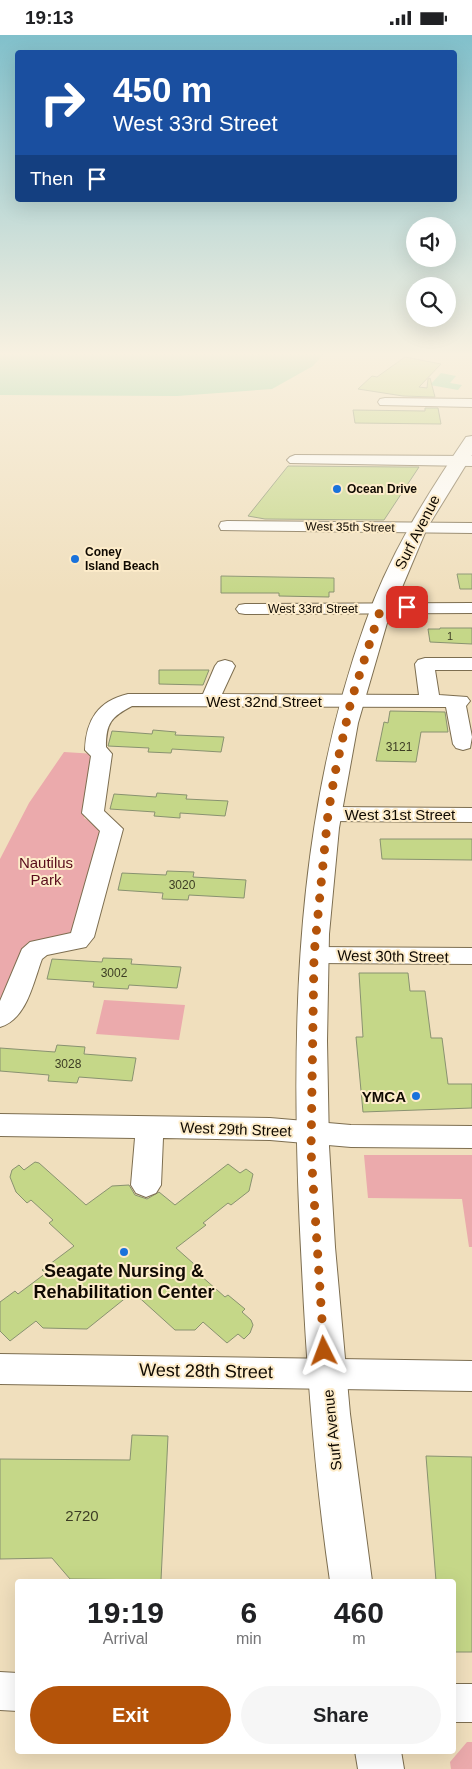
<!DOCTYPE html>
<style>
:root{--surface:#fff;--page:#f6f6f6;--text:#202124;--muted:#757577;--accent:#b45309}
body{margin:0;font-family:Arial,sans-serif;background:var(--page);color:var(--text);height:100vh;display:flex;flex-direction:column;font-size:19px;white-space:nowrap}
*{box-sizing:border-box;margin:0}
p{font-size:16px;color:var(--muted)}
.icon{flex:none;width:28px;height:28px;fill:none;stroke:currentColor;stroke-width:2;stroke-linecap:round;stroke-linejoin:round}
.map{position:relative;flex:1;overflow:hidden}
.panel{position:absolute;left:15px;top:1544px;width:441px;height:175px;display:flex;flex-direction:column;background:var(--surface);border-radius:5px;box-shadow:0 5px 20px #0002}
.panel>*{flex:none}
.top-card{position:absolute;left:15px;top:15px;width:442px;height:152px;border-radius:5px;box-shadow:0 5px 20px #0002;background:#1a4fa0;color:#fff;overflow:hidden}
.tools{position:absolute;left:406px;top:182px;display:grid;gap:10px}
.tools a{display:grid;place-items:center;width:50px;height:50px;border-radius:50%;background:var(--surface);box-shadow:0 5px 20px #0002;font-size:25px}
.pin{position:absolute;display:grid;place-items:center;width:42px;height:42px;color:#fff;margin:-21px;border-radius:10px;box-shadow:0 2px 8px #0006}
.me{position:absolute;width:55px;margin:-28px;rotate:357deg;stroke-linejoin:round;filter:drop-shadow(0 0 4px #0008)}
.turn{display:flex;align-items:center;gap:18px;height:105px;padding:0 15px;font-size:22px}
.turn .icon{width:65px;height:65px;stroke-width:2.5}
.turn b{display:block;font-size:35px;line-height:42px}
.then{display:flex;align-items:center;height:48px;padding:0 15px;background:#0003;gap:10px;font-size:19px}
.eta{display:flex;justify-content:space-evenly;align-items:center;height:85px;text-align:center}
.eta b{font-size:30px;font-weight:600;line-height:35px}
.action{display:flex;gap:10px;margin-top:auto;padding:10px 15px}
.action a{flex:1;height:58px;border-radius:30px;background:var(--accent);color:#fff;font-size:20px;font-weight:600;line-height:58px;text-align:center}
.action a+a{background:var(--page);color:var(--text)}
.status{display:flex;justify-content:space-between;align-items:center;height:35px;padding:0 25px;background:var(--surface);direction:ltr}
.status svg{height:14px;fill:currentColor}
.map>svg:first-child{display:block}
.green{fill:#ebaaac}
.water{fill:#88d3a0}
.building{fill:#c5d788;stroke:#899270}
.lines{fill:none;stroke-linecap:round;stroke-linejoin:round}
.minor-casing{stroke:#7d6e50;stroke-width:2}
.major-casing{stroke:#7d6e50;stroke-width:2}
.minor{fill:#fff;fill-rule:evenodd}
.major{fill:#fff;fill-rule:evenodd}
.route{stroke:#b45309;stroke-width:9;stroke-dasharray:0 16.2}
.poi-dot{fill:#1a72db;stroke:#fdecca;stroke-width:2}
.labels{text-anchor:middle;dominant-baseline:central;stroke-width:4;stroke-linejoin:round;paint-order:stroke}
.far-number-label{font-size:11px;fill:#3d3d24}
.far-poi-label{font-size:12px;font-weight:bold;fill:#100a02;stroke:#fdecca;text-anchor:start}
.far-street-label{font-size:12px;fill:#100a02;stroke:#fdecca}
.number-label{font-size:12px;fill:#3d3d24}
.street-label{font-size:15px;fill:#100a02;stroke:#fdecca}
.park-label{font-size:15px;fill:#590b1b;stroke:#fdecca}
.poi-label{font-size:15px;font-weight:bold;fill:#100a02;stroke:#fdecca;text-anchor:end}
.near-number-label{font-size:15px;fill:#3d3d24}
.near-poi-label{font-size:18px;font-weight:bold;fill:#100a02;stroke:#fdecca}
.near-street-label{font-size:18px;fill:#100a02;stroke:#fdecca}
</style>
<div class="status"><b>19:13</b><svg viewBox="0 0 49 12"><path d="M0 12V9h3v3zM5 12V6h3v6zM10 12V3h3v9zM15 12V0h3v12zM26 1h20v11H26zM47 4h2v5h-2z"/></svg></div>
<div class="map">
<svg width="472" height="1734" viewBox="0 0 472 1734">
<rect width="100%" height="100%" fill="#f0dfbd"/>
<path class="green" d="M64,717l32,2 -12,64 20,11 -29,108 -47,5 -28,65v-148l29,-56z
M104,965l81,5 -6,35 -83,-6z
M364,1120h108v92h-3l-7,-48 -94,-1z
M467,1707h5v27h-21l-1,-7z"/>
<path class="water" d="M0,317h325l-12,14 -41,23 -95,7 -177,-1z
M441,338l15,3 -6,7 12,2 -4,5 -28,-5z"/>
<path class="building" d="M405,322l36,7 -22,23 8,1 1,-9 2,-1 5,19 -32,-1 -45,-7 14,-13 5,1z
M425,373h13l3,16 -86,-1 -2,-13 72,1z
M288,431l116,1h15l-35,53 -119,-1 -17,-3z
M457,539h15v15h-12z
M221,541l113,2v14h-5v5l-50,-1v-3h-58z
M440,593h32v16l-42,-2 -2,-13h12z
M159,635h50l-6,15 -44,-1z
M390,676l55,1 3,20h-27l-5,30 -40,-1 8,-39 4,1z
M153,695l23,2 -1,3 49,2 -3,15 -49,-3 -1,4 -23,-1 1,-4 -41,-2 4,-15 40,3z
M157,758l30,2 -1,4 42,2 -3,15 -45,-3v5l-26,-2 1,-4 -45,-3 4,-15 42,3z
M380,804h92v21l-90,-1z
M167,836l27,1 -1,5 53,3 -2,18 -55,-3 -1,5 -26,-1 1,-6 -45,-3 4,-17 44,2z
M103,923l29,1 -1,5 50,3 -4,21 -48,-3 -1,4 -35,-2 1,-5 -47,-3 5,-20 50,3z
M359,938h49l2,18h15l6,47h11l6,46h24v24l-109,4 -7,-75h7z
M57,1010l28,2 -1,7 52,4 -4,23 -53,-4 -2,6 -29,-2 1,-6 -49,-4v-23l55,4z
M35,1127l4,1 47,42 26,-19 17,-1 6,10 12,4 12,-7 16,13 53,-41 12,9 6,-4 7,5 -4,17 -18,14 -3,-2 -25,20 3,2 -30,23 27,24 -3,3 25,22 3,-2 17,14 -3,3 9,8 2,5 -3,8 -6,6 -6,-5 -11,9 -24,-21 -8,8h-20l-42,-38 -46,37 -44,-1 -7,-7 -26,20 -10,-10v-29l15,-11 3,3 28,-21 -4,-3 32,-24 -25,-23 4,-3 -22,-20 -4,3 -11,-11 -6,-15 2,-7 7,-5 5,5z
M132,1400l36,1 -7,144 -91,-1 -18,-21 -52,1v-100l130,1z
M426,1421l46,1v195h-18v-71h-18z"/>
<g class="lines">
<g class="minor-casing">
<path id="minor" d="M385,363l87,1v8l-92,-2 -2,-3 2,-3z
M295,420l177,1v10l-182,-3 -3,-3 3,-3z
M227,486l245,2v10l-251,-3 -2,-4 2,-4z
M472,568v10l-227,1 -6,-1 -3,-4 3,-4 6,-1z
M425,623h47v12h-37l4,25 28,2 3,4 -4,5 6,31 -2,11 -7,2 -7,-2 -3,-4 -7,-37 -314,-1c-21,11 -26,17 -26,41l6,7 -8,57 19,18 -29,108 -8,10 -39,8 -5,4c-9,24 -15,60 -42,68v-26l22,-52 8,-7 41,-9 29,-102 -18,-18 9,-57 -6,-6c1,-30 13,-49 43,-56h75l12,-28 3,-4 7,-2 7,2 3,4 -13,28 197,1 -4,-31 3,-4z
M328,772l144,1v14l-144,-1 -8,-2 -3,-5 3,-5z
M314,912l158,1v16l-158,-1 -9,-2 -3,-6 3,-6z
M0,1079l270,4 81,7 121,1v22l-121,-1 -81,-7 -107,-2 -2,47 -5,8 -10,4 -10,-4 -5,-8 4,-47 -135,-2z
M0,1319l472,7v30l-472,-7z
M0,1637l18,1v38l-18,-1z
M454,1649h18v38h-18z"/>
</g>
<g class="major-casing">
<path id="major" d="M472,401v19l-45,73 -40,95 -29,100 -19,105 -10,106 -2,107 2,105 6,101 15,167 22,167h-42c-15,-103 -23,-208 -28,-312 -12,-216 -11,-439 63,-645 23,-67 61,-128 101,-187z
M355,1716h46l3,18h-46z"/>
</g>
<use href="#minor" class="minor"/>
<use href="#major" class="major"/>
</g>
<linearGradient id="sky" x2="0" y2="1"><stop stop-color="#81c0cb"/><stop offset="0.57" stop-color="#f8f1e1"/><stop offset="1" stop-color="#f8f1e1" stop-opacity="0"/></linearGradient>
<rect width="472" height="560" fill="url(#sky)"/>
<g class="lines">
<path class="route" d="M324,1316l-13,-200 3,-196 14,-141 7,-41 16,-72 30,-93 26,-1"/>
</g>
<g class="poi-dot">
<circle cx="337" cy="454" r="5"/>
<circle cx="75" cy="524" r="5"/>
<circle cx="416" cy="1061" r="5"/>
<circle cx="124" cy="1217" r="5"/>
</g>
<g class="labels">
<g class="far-number-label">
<text x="450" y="601">1</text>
</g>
<g class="far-poi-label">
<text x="347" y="454">Ocean Drive</text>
<text x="85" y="517">Coney<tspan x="85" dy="14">Island Beach</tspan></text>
</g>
<g class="far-street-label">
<text transform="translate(350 492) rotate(1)">West 35th Street</text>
<text x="313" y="574">West 33rd Street</text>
</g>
<g class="number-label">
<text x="399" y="712">3121</text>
<text x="182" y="850">3020</text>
<text x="114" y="938">3002</text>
<text x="68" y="1029">3028</text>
</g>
<g class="street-label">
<text transform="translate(417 497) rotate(-63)">Surf Avenue</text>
<text x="264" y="666">West 32nd Street</text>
<text x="400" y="779">West 31st Street</text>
<text transform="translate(393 921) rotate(1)">West 30th Street</text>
<text transform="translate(236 1094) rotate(2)">West 29th Street</text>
<text transform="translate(332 1395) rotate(-96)">Surf Avenue</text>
</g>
<g class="park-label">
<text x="46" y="827">Nautilus<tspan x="46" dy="17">Park</tspan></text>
</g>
<g class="poi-label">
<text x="406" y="1061">YMCA</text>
</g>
<g class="near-number-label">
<text x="82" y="1480">2720</text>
</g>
<g class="near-poi-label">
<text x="124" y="1236">Seagate Nursing &amp;<tspan x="124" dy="21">Rehabilitation Center</tspan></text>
</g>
<g class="near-street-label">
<text transform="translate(206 1336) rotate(1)">West 28th Street</text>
</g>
</g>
</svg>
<div class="tools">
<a><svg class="icon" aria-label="sound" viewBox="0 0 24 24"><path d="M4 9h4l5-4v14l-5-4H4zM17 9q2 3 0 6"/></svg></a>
<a><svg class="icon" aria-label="search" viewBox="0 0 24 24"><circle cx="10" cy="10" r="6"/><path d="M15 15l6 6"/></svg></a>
</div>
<div class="pin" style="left:407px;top:572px;background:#d93025"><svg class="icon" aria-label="arrive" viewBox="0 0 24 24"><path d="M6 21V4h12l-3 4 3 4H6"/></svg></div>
<svg class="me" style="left:324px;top:1316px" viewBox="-20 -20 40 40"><path d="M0-17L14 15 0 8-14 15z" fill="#b45309" stroke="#fff" stroke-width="4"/></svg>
<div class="top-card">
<div class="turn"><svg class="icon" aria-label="right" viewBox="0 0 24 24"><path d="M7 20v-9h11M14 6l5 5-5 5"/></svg><div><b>450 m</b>West 33rd Street</div></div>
<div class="then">Then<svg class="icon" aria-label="arrive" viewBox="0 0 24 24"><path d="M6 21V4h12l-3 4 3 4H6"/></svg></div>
</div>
<section class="panel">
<div class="eta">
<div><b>19:19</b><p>Arrival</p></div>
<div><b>6</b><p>min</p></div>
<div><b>460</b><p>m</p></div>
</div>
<div class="action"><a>Exit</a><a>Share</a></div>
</section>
</div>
